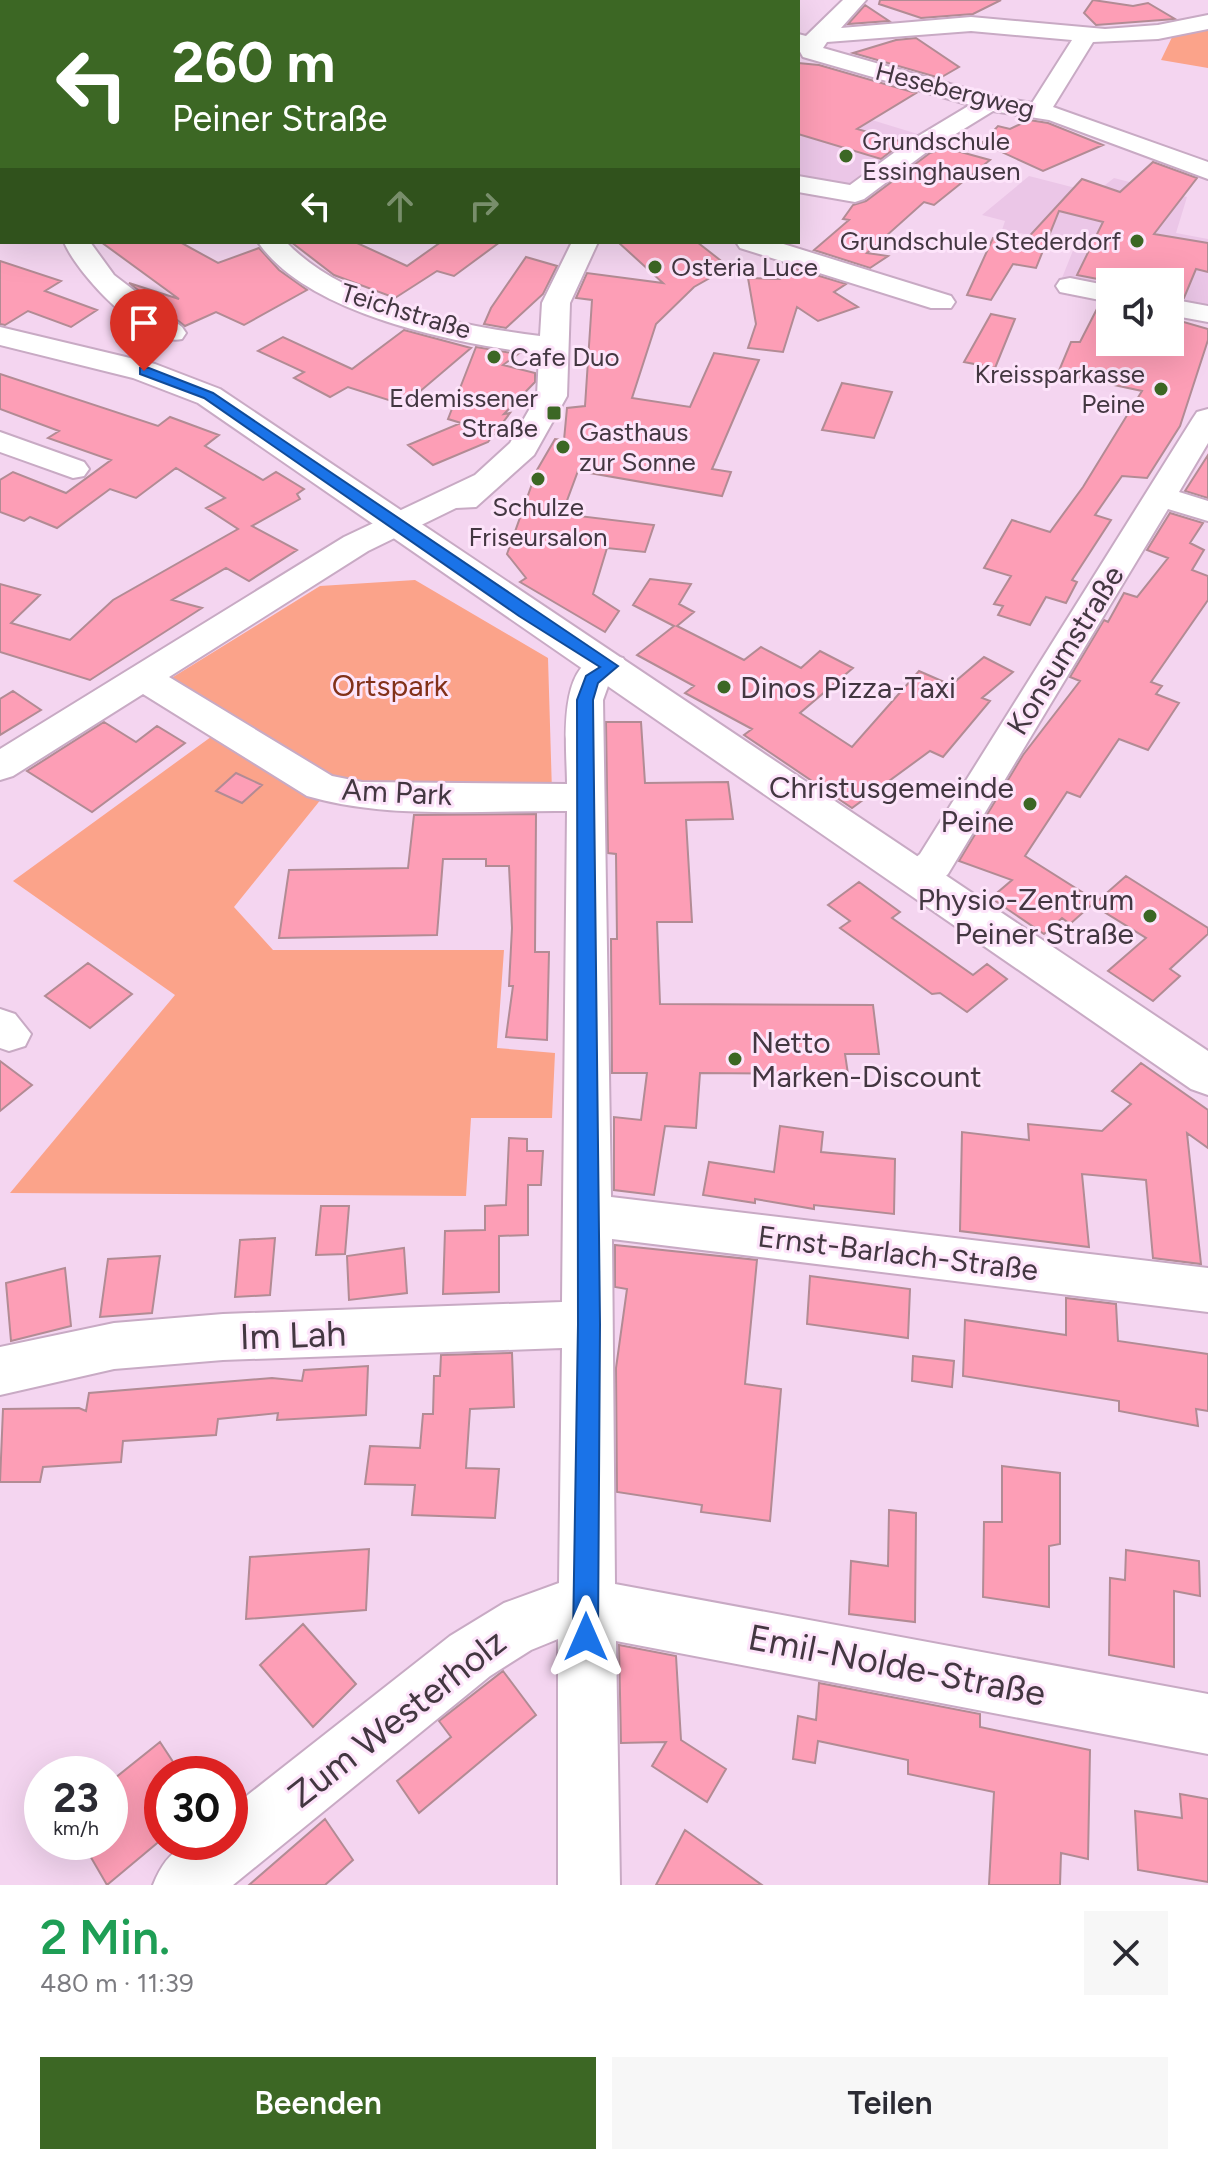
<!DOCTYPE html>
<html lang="de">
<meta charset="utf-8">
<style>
:root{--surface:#fff;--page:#f7f7f7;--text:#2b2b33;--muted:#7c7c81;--accent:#3c6724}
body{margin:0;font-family:Figtree,sans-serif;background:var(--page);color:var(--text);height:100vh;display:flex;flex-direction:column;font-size:30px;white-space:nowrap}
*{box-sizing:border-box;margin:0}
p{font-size:26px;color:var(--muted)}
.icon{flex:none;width:44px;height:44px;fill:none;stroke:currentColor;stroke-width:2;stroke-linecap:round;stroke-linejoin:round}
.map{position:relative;height:1885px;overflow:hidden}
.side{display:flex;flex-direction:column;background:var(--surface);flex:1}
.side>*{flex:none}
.top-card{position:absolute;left:0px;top:0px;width:800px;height:244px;box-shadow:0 8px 32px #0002;background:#3c6724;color:#fff;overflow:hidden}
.controls{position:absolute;left:1096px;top:268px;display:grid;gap:16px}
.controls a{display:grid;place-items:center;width:88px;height:88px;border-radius:0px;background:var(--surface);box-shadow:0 8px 32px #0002;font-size:40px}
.speed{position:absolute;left:24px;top:1756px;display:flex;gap:16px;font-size:40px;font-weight:700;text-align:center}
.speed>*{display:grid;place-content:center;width:104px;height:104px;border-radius:50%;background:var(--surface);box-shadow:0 8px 32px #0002;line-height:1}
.speed small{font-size:20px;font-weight:400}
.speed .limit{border:12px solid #d22;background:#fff;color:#111}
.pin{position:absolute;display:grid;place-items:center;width:68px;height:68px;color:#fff;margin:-82px -34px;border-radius:50% 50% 50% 0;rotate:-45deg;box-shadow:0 0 8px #0007}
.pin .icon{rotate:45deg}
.me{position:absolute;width:88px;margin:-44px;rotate:0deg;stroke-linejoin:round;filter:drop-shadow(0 0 6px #0008)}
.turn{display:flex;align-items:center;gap:28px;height:168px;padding:0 40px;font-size:36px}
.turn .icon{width:104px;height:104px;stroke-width:2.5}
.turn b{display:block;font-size:56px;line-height:68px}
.lanes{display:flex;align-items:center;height:76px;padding:0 40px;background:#0003;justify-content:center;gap:40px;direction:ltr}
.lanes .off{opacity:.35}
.round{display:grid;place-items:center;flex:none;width:84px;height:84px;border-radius:0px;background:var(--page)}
.overview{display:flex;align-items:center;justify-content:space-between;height:136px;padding:0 40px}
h1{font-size:48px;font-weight:600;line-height:60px;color:#1e9e55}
.cta{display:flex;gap:16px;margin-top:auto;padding:16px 40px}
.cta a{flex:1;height:92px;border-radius:0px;background:var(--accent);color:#fff;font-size:32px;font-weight:600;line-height:92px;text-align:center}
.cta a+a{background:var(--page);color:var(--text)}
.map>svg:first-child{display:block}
.built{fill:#ebc6e7}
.green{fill:#fba38a}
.building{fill:#fd9eb6;stroke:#b28b94;stroke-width:2}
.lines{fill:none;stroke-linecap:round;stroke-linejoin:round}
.minor-casing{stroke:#c8aac4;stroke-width:4}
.major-casing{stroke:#c8aac4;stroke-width:4}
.minor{fill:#fff;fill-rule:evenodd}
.major{fill:#fff;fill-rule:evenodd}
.route{fill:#1a73e8;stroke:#114b97;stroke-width:2}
.poi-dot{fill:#3c6724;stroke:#fde4fa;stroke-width:3}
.labels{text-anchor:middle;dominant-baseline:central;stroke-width:6;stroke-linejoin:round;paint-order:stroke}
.far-street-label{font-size:26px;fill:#433741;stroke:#fde4fa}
.far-poi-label{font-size:26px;fill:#433741;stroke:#fde4fa;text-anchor:start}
.street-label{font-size:30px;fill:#433741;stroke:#fde4fa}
.park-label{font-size:30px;fill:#823119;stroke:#fde4fa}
.poi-label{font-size:30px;fill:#433741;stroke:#fde4fa;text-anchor:start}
.near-street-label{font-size:36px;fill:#433741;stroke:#fde4fa}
</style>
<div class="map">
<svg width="1208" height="1885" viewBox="0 0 1208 1885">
<rect width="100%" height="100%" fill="#f4d5f0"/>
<path class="built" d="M826,106l95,29 -68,52 -55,-10v-56z
M1029,176l66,17 19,-15 73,19 -11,36 32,6v68l-38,-7v-18h-60v6l-48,-10 14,-35 -74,-13 3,-9 -23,-6z"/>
<path class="green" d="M1208,25v43l-47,-8 13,-27z
M415,580l133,78 4,134 -213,-6 -174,-104 155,-96z
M215,734l107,64 -88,109 39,43h231l-7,98 58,5 -3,65h-81l-5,78 -456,-3 165,-198 -162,-114z"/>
<path class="building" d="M880,0h121l-28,14 -52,4 -42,-14z
M1093,0l40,6 15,-3 27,16 -79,6 -12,-12z
M865,5l24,16 -41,3z
M916,38l43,29 -19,11 -87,-25 43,-13z
M798,63l21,2 97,28 -59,36 46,13 -22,17 -83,-25z
M1029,120l19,3 55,22 -60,26 -61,-28 16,-17 12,3z
M946,148l44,12 -56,45 -10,-3 -57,51 21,3 -18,12 -56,-18 35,-30 -6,-1 10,-14 13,-4 64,-48z
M1153,162l44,16 -43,56 54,9v29l-12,-3 -12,29 -14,-2v-14h-57l-36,-7 26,-53 -44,-11 -23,57 -23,-4 -22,36 -24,-5 26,-57 31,4 58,-63 38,13z
M101,242h79l38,21 41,-15 20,22 28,20 -63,35 -28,-13 -31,14 -56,-43 50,16z
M291,242h64l52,24 34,-24h59l-46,34 -17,-5 -42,27 -61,-23z
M618,242h79l32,25 -35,20 -38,37 -24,74 58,9 24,-54 45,7 -47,109 19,3 -9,24 -144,-25 -16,43 92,11 -9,27 -38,-4 -14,46 26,17 -14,21 -85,-50 6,-4 -19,-24 30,-84 18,-31 9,1 3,-32 18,-2 7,-106 -16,-2 11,-25 76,10z
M526,257l31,9 -14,28 -37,34 -22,-4 7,-16z
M0,261l61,20 -16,10 52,19 -26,17 -43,-16 -23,14 -5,-1z
M793,268l53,16 -12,8 24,15 -40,14 -21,-14 -14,45 -35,-4 8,-24 -8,-46 32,1z
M1100,303l10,2v37h60v-24l38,11v11l-28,86 -33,52 -25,-2 -27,39 16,5 -39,60 5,2 -11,21 -20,-6 -16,28 -32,-10 5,-9 -9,-2 17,-28 -27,-8 28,-48 38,12 33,-45 59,-96 -84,-18 13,-31h9z
M991,314l24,5 -20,49 -31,-6z
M404,330l67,18 -67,57 -56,-18 -18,10 -36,-19 10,-6 -46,-21 25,-14 69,32z
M476,347l42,7 -15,11 32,8v9l-31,32 6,-1 -22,29 -55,23 -25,-20 53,-22 -13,-4z
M0,374l158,52 12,-9 49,18 -14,11 58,34 13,-8 28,17 -7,5 3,5 -48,27 45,24 -48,31 -23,-13 -54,32 30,8 -112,72 -90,-28v-68l40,11 -29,28 59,17 43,-40 125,-71 -32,-21 19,-10 -49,-30 -40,30 -26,-9 -53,39 -27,-11 -6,4 -24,-9v-32l13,-8 53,21 45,-33 -63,-22 11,-7 -59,-22z
M842,383l50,9 -18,46 -52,-8z
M1208,455v43l-23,-7z
M1170,513l33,10 -13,20 14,7 -12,20 16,6v24l-57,82 11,4 -6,8 23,9 -31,47 -29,-11 -39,58 -13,-5 -42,64 71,45 -26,23 -8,-6 -18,16 -53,-36 21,-18 -53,-19 64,-106 57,-74 -10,-4 34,-57 4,2 16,-29 13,4 31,-39 -21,-8z
M650,579l41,5 -12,20 15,8 -17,14 67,34 17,-13 40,21 19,-17 33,17 -53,45 52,34 67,-76 32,14 33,-28 29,15 -31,26 8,3 -47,56 -13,-6 -78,57 -108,-73 8,-6 -67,-36 9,-7 -57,-31 37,-29 -41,-21z
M13,691l28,19 -41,25v-36z
M104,722l32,20 21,-16 28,17 -93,69 -65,-41z
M606,722h35l4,61 83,-1 5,37 -47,1 6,102h-35l3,82 213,1 6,49h-34l3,20 -148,-1 -4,55 -31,-2 -11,69 -40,-5v-73l27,3 6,-47h-35l-1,-134h6l-1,-85 -8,-1z
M236,773l26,12 -20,18 -26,-12z
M536,814l-1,138h14l-2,88 -41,-3 7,-51h-4l3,-58 -3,-62h-23v-7h-43l-6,76 -158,3 10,-68 119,-2 6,-53z
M1126,876l82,52v6l-38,35 10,7 -27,25 -45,-30 38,-33 -53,-33z
M859,882l41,30 -8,6 81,57 14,-11 20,15 -40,33 -27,-19 -8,1 -92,-66 10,-7 -22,-16z
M88,963l44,31 -42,34 -45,-32z
M0,1061l32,24 -32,26z
M1141,1063l67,47v38l-21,-15 14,131 -48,-6 -7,-78 -64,-6 7,73 -129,-16 2,-99 67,8 -1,-16 74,7 29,-27 -19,-13z
M780,1126l43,6 -2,20 74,7 -1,55 -80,-9v4l-59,-10v4l-52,-8 6,-33 65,10z
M509,1138l18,1v12h16l-2,34h-13v50l-29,1v56l-56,2 2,-63 40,-1v-24l21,-1z
M321,1206h28l-4,48 -29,1z
M275,1238l-5,57 -35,2 5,-57z
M615,1245l142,15 -12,124 36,5 -11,132 -69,-9 1,-7 -85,-13 -1,-124 11,-79 -12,-2z
M404,1248l3,45 -58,7 -2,-44z
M160,1256l-8,57 -52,4 8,-58z
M65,1268l6,58 -60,15 -5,-58z
M810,1276l100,13 -2,49 -101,-14z
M1066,1298l50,6 2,37 90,13v57l-12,-2 2,17 -79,-15v-10l-156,-25 2,-56 101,15z
M512,1353l2,54 -44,2 -4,59 33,1 -4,49 -83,-3 3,-30 -50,-1 5,-38 50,2 3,-34h10l1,-38h6l1,-21z
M913,1356l41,5 -2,26 -40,-6z
M368,1366l-2,49 -89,5 1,-7 -60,6 -2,16 -93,6 -2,21 -78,5 -3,15h-40l3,-73 76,-1 7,3 3,-18 183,-15 30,3 2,-11z
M1002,1466l58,7v71l-11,2v61l-66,-10 1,-75h18z
M889,1510l27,3 -1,109 -66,-8 2,-53 37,5z
M369,1549l-3,61 -120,9 4,-62z
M1126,1550l73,11 1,35 -26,-5v76l-65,-12 1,-77 15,2z
M303,1624l53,60 -43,43 -53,-62z
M619,1645l57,11 5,84 45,29 -19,33 -55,-36 14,-24 -45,1z
M503,1671l33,44 -117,98 -22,-32 54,-44 -12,-16z
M819,1683l161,31v13l110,23 -2,109 -27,-6 -1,32h-71l5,-93 -86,-18v-14l-90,-19 -3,22 -22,-4 5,-43 18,4z
M160,1742l21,32h-19v65l-55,46 -25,-43h28v-60z
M1180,1794l28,5v83l-70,-12 -3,-59 47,7z
M325,1819l28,41 -28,25h-76z
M685,1830l77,55h-106z"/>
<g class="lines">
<g class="minor-casing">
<path id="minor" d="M211,0h25l-27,2z
M521,0h23l2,2h-23z
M680,0h24l-26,2z
M843,0h23l-25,28 130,-11 134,12 53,-4 50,-10v14l-50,10 -65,3 -40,65 155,55v17l-159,-59 -56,-9 -65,40 -64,48 -9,3 -57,-10v-16l52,9 60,-44 60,-36 -167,-48 -5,-9v-14l8,2zM971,31l101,9 -40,63 -40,-7 -169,-48 4,-6z
M0,26h2v14h-2z
M2,69v14l-2,1v-14z
M0,147h2v15h-2z
M64,242h26l24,33 68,52 4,6 -4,6c-36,9 -105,-65 -118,-97z
M258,242h28c58,61 173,84 254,94l2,-33 30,-61h26l-28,61 -3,93 -33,59 -58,52 -20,1 -88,43 -199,126 163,99 30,6 205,2c0,-39 -14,-145 56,-126l5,8 -20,20 -5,14 8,497 597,71v44l-596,-73 3,345 593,110v60l-592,-113 4,244h-62v-246l-27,11 -41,26 -257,209h-80c17,-42 35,-43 77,-43v-33l220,-173 54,-33 55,-20 3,-235 -339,12 -109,9 -114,26v-48l114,-24 109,-9 339,-12 5,-491c-85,-1 -178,9 -260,-15l-164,-102 -130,82 -13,4v-31l344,-212 131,-62 35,-32 27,-47 2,-42c-84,-11 -231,-39 -281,-112z
M736,242h41l174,54 4,6 -4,6h-20l-191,-60z
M1070,278l40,8v16l-50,-10 -4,-6 4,-6z
M1170,299l38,7v16l-38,-7z
M1208,409v34l-29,49 29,9v20l-40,-12 -220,365c-16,14 -24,21 -45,14l-6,-10 6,-10 17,-14 273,-436 4,-6z
M0,432l84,30 5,7 -5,7 -11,2 -73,-26z
M0,1009l15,5 16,20 -6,12 -16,5 -9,-3z"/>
</g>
<g class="major-casing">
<path id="major" d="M0,327l155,37 65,25 988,662v44l-17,-6 -993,-686 -65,-25 -133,-33z"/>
</g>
<use href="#minor" class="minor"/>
<use href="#major" class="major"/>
</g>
<path class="route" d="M140,368h9l64,25 405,273 -20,17 -5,17 7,624 -2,313 -4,9 -8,4 -9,-4 -4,-9 5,-313 -1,-624 9,-24 14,-9 -81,-51 -315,-218 -64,-24z"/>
<g class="poi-dot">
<circle cx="846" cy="156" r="8"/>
<circle cx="1137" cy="241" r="8"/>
<circle cx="655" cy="267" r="8"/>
<circle cx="494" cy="357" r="8"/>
<circle cx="1161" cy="389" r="8"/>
<rect x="546" y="405" width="16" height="16" rx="4"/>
<circle cx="563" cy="447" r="8"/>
<circle cx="538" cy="479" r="8"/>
<circle cx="724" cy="687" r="8"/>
<circle cx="1030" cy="804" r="8"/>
<circle cx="1150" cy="916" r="8"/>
<circle cx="735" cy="1059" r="8"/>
</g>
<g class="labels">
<g class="far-street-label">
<text transform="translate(955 90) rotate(14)">Hesebergweg</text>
<text transform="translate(406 311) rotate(17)">Teichstraße</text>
</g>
<g class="far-poi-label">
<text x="862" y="141">Grundschule<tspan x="862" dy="30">Essinghausen</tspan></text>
<text x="1121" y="241" text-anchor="end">Grundschule Stederdorf</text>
<text x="671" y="267">Osteria Luce</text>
<text x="510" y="357">Cafe Duo</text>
<text x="1145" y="374" text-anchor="end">Kreissparkasse<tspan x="1145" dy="30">Peine</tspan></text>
<text x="538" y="398" text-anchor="end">Edemissener<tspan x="538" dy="30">Straße</tspan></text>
<text x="579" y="432">Gasthaus<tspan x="579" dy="30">zur Sonne</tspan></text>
<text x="538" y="507" text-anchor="middle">Schulze<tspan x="538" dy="30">Friseursalon</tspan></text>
</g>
<g class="street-label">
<text transform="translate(1065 650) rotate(-58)">Konsumstraße</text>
<text transform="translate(397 792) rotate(3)">Am Park</text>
<text transform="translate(898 1253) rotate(7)">Ernst-Barlach-Straße</text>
</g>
<g class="park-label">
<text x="390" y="685">Ortspark</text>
</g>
<g class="poi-label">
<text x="740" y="687">Dinos Pizza-Taxi</text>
<text x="1014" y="787" text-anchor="end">Christusgemeinde<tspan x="1014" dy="34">Peine</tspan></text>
<text x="1134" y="899" text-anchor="end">Physio-Zentrum<tspan x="1134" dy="34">Peiner Straße</tspan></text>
<text x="751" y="1042">Netto<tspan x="751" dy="34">Marken-Discount</tspan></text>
</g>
<g class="near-street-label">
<text transform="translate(293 1335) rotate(-2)">Im Lah</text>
<text transform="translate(897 1665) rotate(11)">Emil-Nolde-Straße</text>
<text transform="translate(397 1718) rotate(-38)">Zum Westerholz</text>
</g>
</g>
</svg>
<div class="controls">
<a><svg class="icon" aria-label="sound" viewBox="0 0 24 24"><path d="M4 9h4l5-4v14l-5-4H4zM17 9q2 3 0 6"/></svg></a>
</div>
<div class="speed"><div>23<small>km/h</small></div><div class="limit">30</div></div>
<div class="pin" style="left:144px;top:371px;background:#d93025"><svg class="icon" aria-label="arrive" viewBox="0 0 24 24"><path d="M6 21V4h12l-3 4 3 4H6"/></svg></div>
<svg class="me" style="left:586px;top:1637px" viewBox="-20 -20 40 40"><path d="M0-17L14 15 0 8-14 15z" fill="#1a73e8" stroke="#fff" stroke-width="4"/></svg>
<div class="top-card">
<div class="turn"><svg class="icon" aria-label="left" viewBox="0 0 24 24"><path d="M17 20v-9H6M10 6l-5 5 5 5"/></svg><div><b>260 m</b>Peiner Straße</div></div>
<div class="lanes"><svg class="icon" aria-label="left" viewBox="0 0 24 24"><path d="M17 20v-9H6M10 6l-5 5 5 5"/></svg><svg class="icon off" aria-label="ahead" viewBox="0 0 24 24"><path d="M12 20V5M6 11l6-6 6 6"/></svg><svg class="icon off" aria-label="right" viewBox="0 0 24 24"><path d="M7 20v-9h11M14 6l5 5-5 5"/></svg></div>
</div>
</div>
<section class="side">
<div class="overview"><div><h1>2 Min.</h1><p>480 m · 11:39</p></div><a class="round"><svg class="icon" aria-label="close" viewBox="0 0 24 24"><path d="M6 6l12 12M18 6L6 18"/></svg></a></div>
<div class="cta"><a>Beenden</a><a>Teilen</a></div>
</section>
